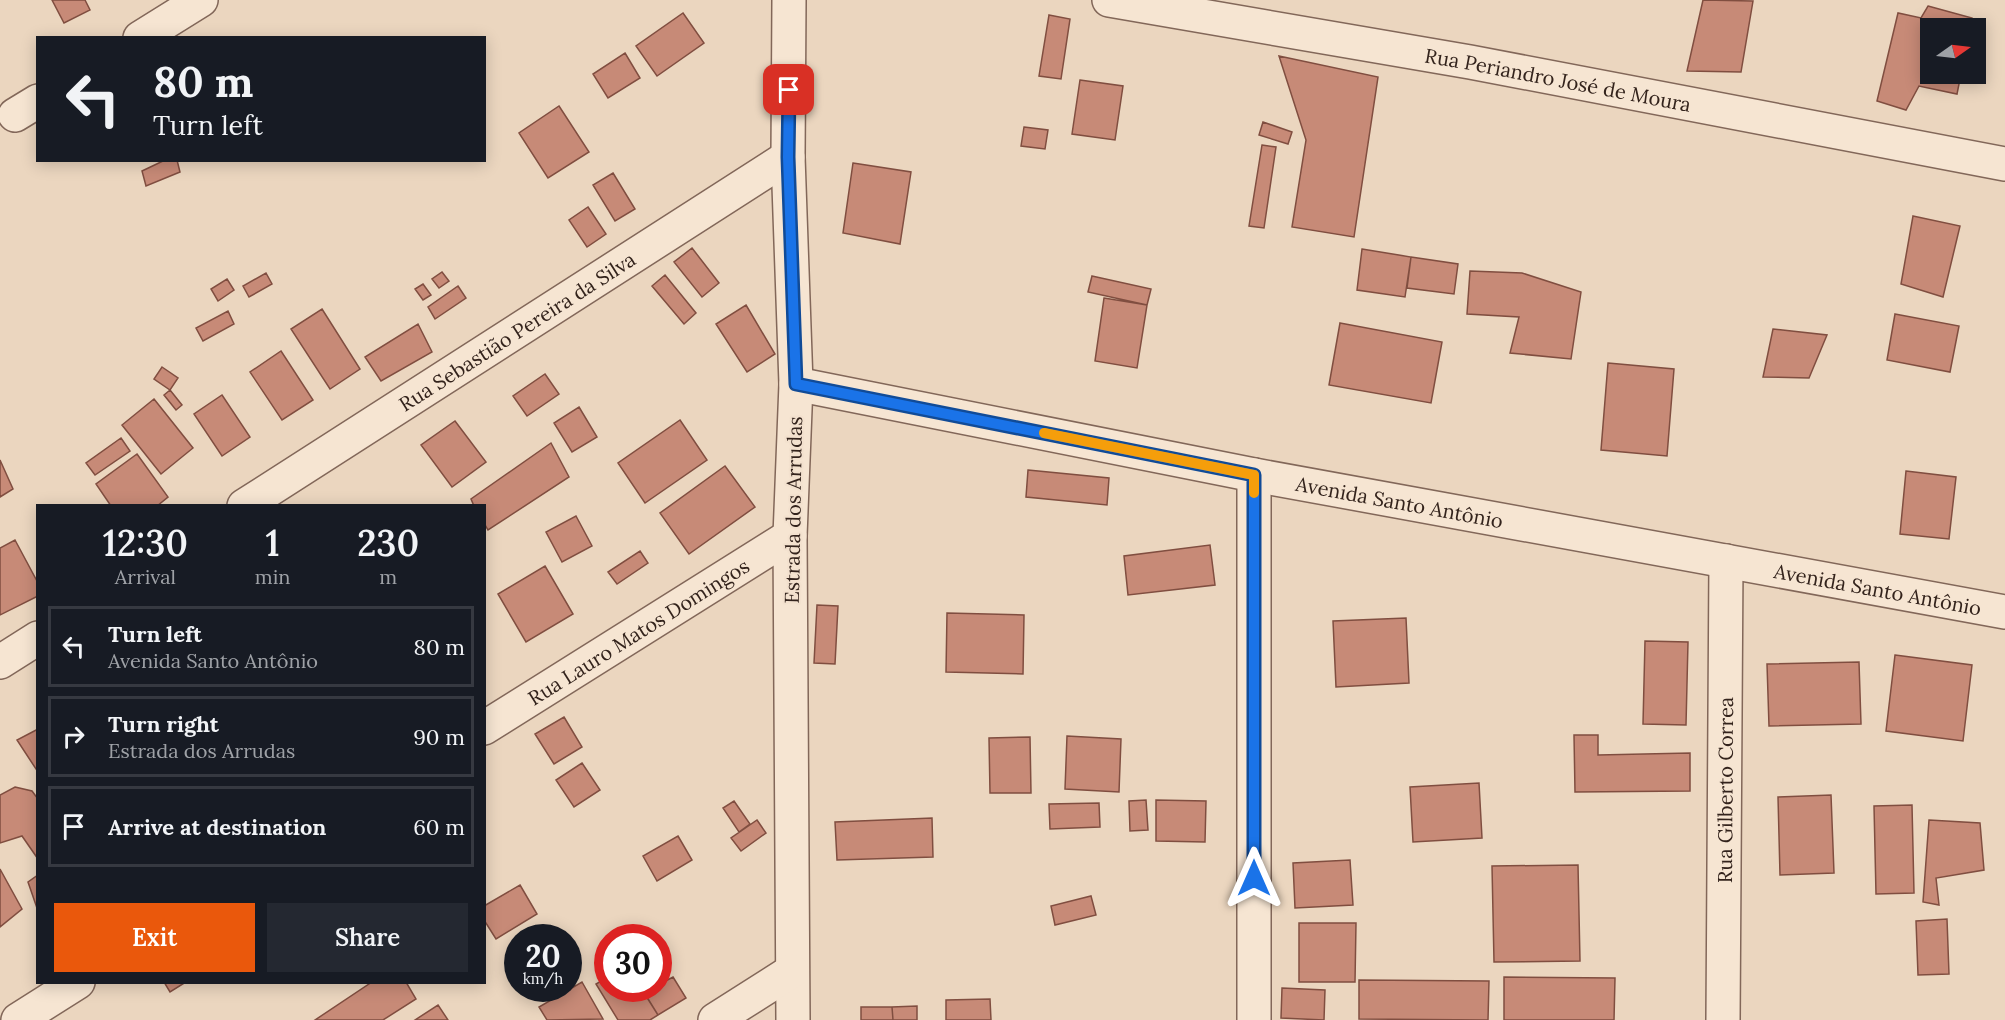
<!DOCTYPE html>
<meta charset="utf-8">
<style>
:root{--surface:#171b24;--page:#242831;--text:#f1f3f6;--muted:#9ea1a6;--line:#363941;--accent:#ea580c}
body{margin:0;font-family:Lora,serif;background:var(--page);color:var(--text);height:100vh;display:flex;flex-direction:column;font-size:22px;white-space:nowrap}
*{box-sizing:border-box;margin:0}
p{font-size:20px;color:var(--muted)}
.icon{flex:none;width:33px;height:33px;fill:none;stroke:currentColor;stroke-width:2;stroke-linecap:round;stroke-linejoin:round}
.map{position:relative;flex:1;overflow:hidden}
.side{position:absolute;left:36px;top:504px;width:450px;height:480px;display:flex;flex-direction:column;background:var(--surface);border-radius:0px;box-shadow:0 3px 15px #0003}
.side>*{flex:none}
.hud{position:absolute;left:36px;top:36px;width:450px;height:126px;border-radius:0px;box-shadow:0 3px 15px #0003;background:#171b24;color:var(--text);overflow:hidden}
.needle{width:39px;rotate:76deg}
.tools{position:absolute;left:1920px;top:18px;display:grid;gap:12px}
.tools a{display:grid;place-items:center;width:66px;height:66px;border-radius:0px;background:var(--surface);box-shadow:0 3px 15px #0003;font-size:30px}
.speed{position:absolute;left:504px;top:924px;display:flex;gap:12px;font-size:30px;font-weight:700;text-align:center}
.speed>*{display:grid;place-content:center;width:78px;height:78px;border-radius:50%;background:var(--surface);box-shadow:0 3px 15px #0003;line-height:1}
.speed small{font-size:15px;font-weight:400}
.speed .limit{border:9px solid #d22;background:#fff;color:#111}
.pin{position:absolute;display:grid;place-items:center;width:51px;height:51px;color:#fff;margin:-26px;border-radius:12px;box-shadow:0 3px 9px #0006}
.me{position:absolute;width:66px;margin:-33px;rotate:0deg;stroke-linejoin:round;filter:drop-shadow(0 0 4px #0008)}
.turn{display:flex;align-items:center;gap:21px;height:126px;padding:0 18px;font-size:27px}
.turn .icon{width:78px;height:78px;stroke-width:2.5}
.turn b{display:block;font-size:42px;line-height:51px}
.eta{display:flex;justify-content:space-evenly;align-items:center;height:102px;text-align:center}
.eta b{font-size:36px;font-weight:600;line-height:42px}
.cta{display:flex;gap:12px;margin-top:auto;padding:12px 18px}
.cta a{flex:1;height:69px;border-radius:0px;background:var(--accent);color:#fff;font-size:24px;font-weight:600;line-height:69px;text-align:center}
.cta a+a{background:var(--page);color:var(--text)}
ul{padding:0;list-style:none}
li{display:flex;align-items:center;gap:18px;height:81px;margin:0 12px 9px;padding:0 6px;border:3px solid var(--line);border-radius:0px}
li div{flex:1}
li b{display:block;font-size:22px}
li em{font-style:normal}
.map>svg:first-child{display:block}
.building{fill:#c78a77;stroke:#804e40;stroke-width:1.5}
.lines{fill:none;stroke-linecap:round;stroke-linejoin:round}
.minor-casing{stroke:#826759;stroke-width:36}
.minor{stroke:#f6e5d2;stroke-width:33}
.route-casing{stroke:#114b97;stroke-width:15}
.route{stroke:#1a73e8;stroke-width:10}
.slow{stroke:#f59e0b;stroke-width:10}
.labels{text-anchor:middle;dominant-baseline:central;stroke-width:4.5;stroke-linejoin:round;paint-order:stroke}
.street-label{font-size:20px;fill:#33231c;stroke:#f3e1ce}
</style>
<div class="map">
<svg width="2005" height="1020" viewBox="0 0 2005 1020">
<rect width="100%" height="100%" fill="#ebd6bf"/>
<path class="building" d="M52,0h33l5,10 -26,13z
M1703,0l50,1 -12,71 -54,-1z
M1928,6l44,12 -2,10h-40v46h31l-4,20 -38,-8 -13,24 -29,-9 21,-88 23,5z
M683,13l21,30 -47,33 -21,-30z
M1049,15l21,4 -9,60 -22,-3z
M625,53l15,25 -32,20 -15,-24z
M1279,56l99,21 -24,160 -62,-10 14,-87z
M1080,80l43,6 -8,54 -43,-6z
M559,106l30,46 -41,26 -29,-45z
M1263,122l29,10 -4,12 -29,-9z
M1024,127l24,3 -3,19 -24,-3z
M1262,145l14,2 -12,81 -15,-2z
M165,160h12l3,12 -34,14 -4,-15z
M853,163l58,9 -11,72 -57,-11z
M613,173l22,36 -20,12 -22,-36z
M588,207l18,27 -19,13 -18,-27z
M1913,216l47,10 -17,71 -42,-13z
M692,248l27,35 -17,14 -28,-35z
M1362,249l49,8 -6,40 -48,-7z
M1411,257l47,7 -4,30 -47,-6z
M1470,271l52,2 59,19 -10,67 -61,-6 9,-36 -52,-3z
M442,272l7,9 -10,7 -7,-9z
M266,273l6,11 -23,13 -6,-11z
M665,275l31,38 -12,11 -32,-38z
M1092,276l59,13 -4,16 -59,-13z
M227,279l7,11 -16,11 -7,-12z
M423,284l8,11 -8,5 -8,-11z
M458,286l8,12 -31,21 -7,-12z
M1104,298l43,7 -10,63 -42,-7z
M746,305l29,49 -28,18 -31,-48z
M322,309l38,60 -30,20 -39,-60z
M228,311l6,13 -31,17 -7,-13z
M1895,314l64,12 -9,46 -63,-12z
M1340,323l102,19 -11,61 -102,-18z
M418,324l14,28 -51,29 -16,-24z
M1773,329l54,6 -18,43 -46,-1z
M281,351l32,49 -31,20 -32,-48z
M1608,363l66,6 -7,87 -66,-6z
M162,367l16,11 -8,12 -16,-11z
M545,374l14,20 -32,22 -14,-20z
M170,390l12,15 -6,5 -12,-15z
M222,395l28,42 -28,19 -28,-42z
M154,399l39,49 -32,26 -39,-49z
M579,407l18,30 -25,15 -18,-29z
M680,420l27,40 -62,43 -27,-40z
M455,421l31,41 -34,25 -31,-42z
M121,438l9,13 -35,24 -9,-12z
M551,443l18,34 -81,53 -4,-7v-17h-10l-3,-7z
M137,454l31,43 -11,9h-46l-15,-22z
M0,460l13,29 -13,8z
M725,466l30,41 -66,47 -29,-41z
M1028,470l81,8 -2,27 -81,-8z
M1906,471l50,6 -7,62 -49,-5z
M576,516l16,30 -30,16 -16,-30z
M15,540l23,43v13l-38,19v-67z
M1210,545l5,40 -87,10 -4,-39z
M640,551l8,12 -31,21 -9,-12z
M545,566l28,48 -47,28 -28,-48z
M817,605l21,1 -3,58 -21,-1z
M947,613l77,2 -1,59 -77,-2z
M1406,618l3,65 -73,4 -3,-66z
M1645,641l43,1 -2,83 -43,-1z
M1895,655l77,10 -9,76 -77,-10z
M1859,662l2,62 -92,2 -2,-62z
M564,717l18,30 -28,17 -19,-30z
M38,729v43l-21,-32z
M1574,735h24v20l92,-2v38l-115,1z
M1067,736l54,3 -2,53 -54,-3z
M1030,737l1,56h-41l-1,-55z
M582,763l18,27 -26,17 -18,-27z
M1479,783l3,55 -69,4 -3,-55z
M15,787l17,4 6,8v60l-16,-23 -22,7v-48z
M1831,795l3,78 -54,2 -2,-78z
M1146,800l2,30 -18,1 -1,-30z
M1156,800l50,1 -1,41 -49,-1z
M734,801l16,23 -11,8 -16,-24z
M1099,803l1,24 -50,2 -1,-25z
M1912,805l2,88 -38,1 -2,-88z
M932,818l1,39 -96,3 -2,-38z
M757,820l9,13 -25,18 -10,-13z
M1929,820l51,3 4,47 -48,8 3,27 -16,-3z
M678,836l14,24 -35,21 -14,-25z
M1350,860l3,45 -58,3 -2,-45z
M1578,865l2,96 -86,1 -2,-96z
M0,869l22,40 -22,18z
M38,875v36l-10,-29z
M520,885l17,29 -41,25 -12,-19v-14z
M1091,896l5,19 -41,10 -4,-19z
M1947,919l2,55 -31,1 -2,-54z
M1299,923h57l-1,59h-56z
M608,977v11h33l17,27 -8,5h-32l-22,-36z
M673,977l13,21 -28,17 -13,-21 13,-6v-3z
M1504,977l111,1 -1,42h-110z
M1359,980l130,1 -1,39 -129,-1z
M164,982h22l-16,10z
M372,982h34l10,17 -33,21h-68z
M582,982l21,37 -56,1 -8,-13z
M1282,988l43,2 -1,30 -43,-2z
M990,999l1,21h-45v-20z
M438,1005l10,15h-33z
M917,1006v14h-24l-1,-13z
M861,1007h31l1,13h-32z"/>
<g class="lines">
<g class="minor-casing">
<g id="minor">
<path d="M789,0l-1,157 8,227 -6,152 3,484"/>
<path id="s1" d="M1109,0l361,62 535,102"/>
<path d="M140,38l61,-38"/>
<path d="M15,115l23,-14"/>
<path id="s2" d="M796,384l458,91 751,137"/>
<path d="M1254,475v545"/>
<path id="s3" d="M244,506l544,-349"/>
<path d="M0,662l38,-24"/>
<path id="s4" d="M484,728l306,-192"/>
<path d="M18,1020l60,-38"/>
<path d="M715,1020l77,-49"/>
<path id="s5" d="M1723,1020l3,-459"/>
</g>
</g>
<use href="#minor" class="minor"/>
</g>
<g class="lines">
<g class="route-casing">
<path id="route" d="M789,90l-1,67 8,227 458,91v403"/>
</g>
<use href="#route" class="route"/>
<path class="slow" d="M1044,433l210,42v18"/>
</g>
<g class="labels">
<g class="street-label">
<text stroke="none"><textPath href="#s1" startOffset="456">Rua Periandro José de Moura</textPath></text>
<text stroke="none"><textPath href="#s3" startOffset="324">Rua Sebastião Pereira da Silva</textPath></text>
<text stroke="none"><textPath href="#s2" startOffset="615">Avenida Santo Antônio</textPath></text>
<text transform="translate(793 510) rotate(-89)">Estrada dos Arrudas</text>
<text stroke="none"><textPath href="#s2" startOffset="1101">Avenida Santo Antônio</textPath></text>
<text stroke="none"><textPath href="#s4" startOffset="182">Rua Lauro Matos Domingos</textPath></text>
<text stroke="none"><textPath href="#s5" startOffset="230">Rua Gilberto Correa</textPath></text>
</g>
</g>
</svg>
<div class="tools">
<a><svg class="needle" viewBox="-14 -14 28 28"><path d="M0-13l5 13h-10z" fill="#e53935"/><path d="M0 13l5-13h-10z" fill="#9ea1a6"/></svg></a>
</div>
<div class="speed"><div>20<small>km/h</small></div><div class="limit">30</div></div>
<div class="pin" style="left:789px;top:90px;background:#d93025"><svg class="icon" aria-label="arrive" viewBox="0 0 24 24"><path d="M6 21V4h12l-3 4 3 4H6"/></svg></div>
<svg class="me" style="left:1254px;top:878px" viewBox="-20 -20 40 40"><path d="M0-17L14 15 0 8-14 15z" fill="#1a73e8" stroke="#fff" stroke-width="4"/></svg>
<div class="hud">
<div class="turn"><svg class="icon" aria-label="left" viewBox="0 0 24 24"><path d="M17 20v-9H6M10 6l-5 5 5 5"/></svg><div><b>80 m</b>Turn left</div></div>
</div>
<section class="side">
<div class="eta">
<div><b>12:30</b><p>Arrival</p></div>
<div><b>1</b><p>min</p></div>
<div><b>230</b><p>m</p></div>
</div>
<ul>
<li><svg class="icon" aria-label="left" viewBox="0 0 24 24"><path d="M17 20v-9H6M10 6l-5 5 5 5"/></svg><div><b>Turn left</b><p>Avenida Santo Antônio</p></div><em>80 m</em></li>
<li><svg class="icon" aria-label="right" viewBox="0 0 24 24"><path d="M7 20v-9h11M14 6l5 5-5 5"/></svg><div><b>Turn right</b><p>Estrada dos Arrudas</p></div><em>90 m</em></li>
<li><svg class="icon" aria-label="arrive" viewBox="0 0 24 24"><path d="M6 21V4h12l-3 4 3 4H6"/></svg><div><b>Arrive at destination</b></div><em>60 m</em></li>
</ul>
<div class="cta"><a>Exit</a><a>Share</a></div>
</section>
</div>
